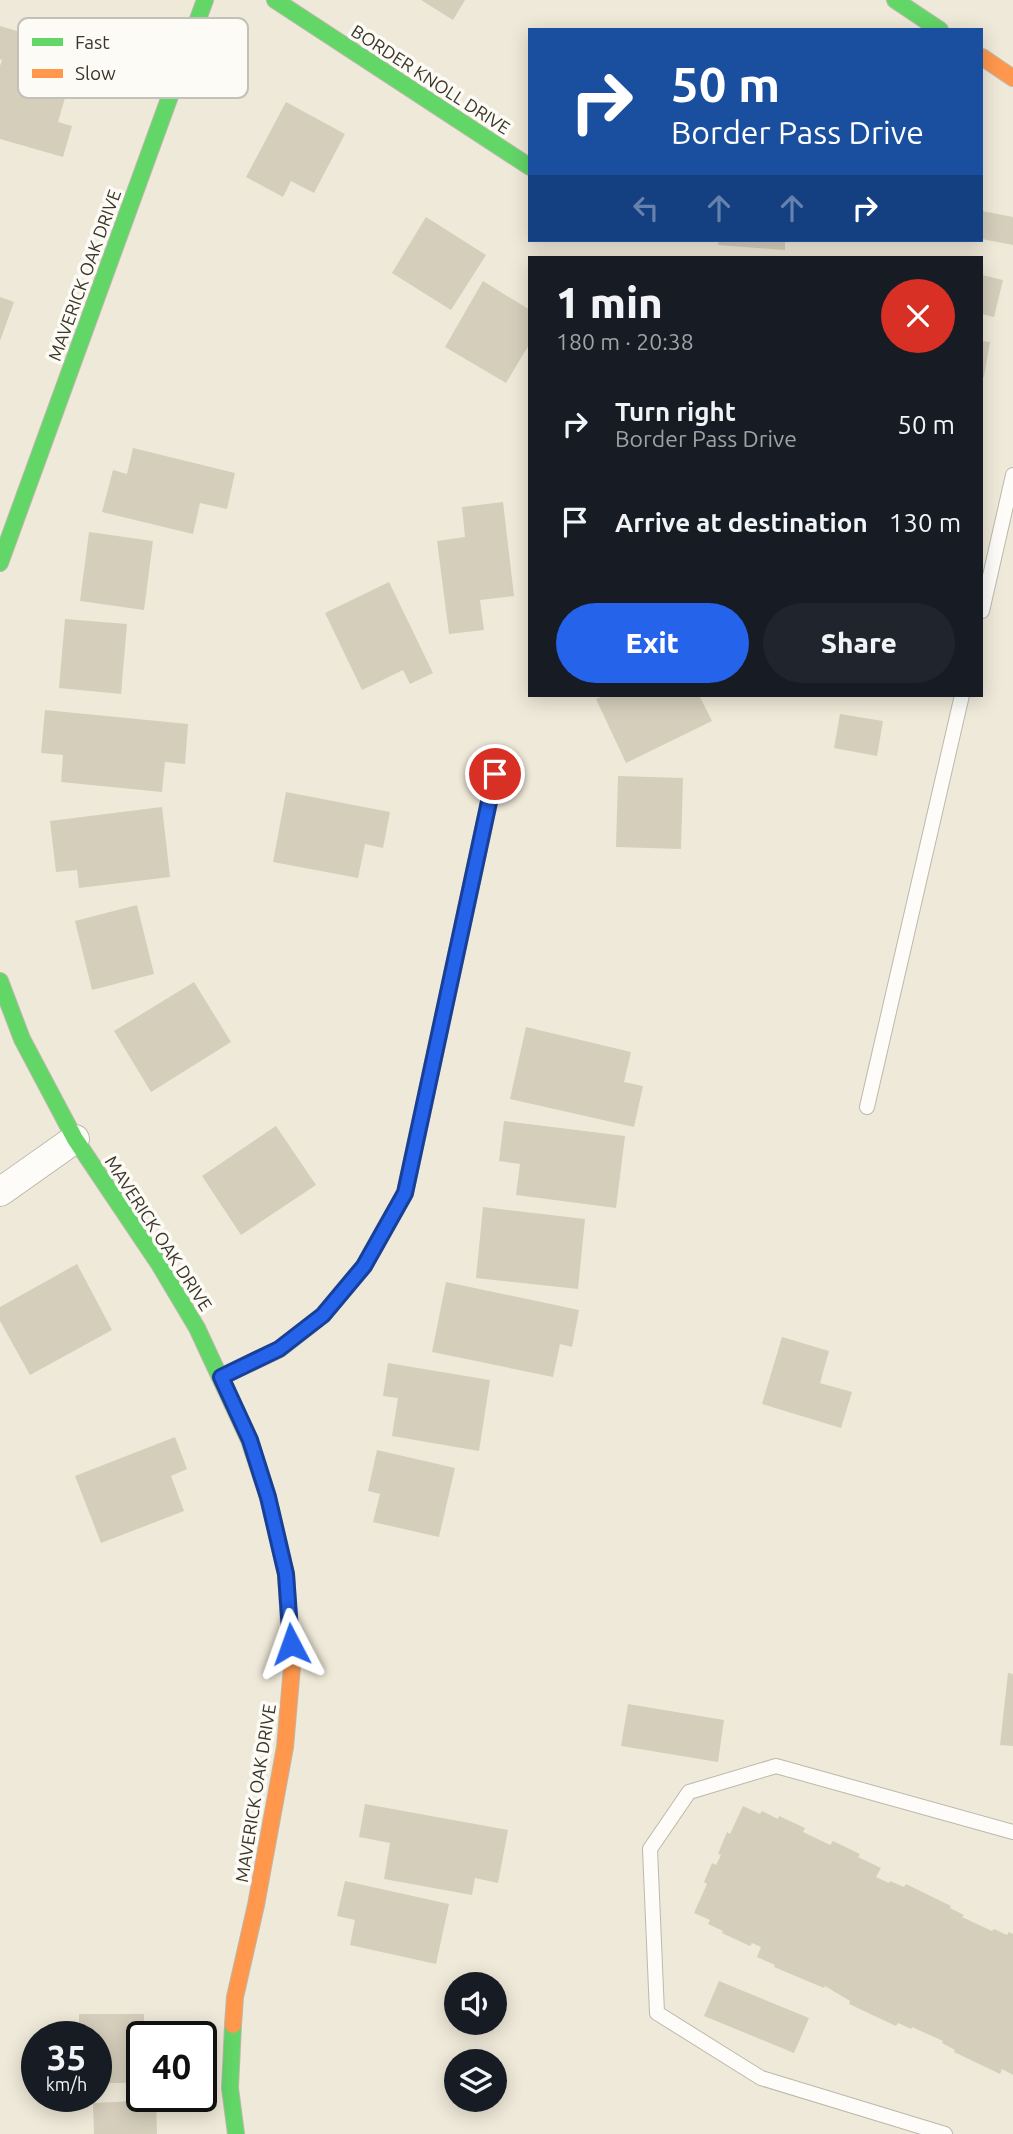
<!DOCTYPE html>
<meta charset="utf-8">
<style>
:root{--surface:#171b24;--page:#20242c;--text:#f1f3f6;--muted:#9ea1a6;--accent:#2563eb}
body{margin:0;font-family:Ubuntu,sans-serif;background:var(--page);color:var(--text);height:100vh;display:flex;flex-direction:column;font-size:26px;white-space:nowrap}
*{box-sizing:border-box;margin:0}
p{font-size:23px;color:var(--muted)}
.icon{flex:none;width:38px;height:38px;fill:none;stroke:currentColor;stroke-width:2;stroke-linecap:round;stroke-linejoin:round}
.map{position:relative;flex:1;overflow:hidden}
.details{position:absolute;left:528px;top:256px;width:455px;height:441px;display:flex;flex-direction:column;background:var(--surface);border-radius:0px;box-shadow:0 4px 18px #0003}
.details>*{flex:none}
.guide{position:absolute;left:528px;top:28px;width:455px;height:214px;border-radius:0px;box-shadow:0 4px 18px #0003;background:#1a4fa0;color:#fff;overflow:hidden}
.controls{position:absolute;left:444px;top:1972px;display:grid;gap:14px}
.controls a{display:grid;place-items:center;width:63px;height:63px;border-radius:50%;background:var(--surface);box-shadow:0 4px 18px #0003;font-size:35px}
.speed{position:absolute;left:21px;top:2021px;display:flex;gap:14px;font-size:35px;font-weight:700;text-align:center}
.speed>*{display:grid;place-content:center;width:91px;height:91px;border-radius:50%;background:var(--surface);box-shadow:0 4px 18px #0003;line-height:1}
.speed small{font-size:18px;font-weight:400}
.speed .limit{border:4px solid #111;border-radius:10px;background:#fff;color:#111}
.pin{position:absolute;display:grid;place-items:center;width:60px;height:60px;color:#fff;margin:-30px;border:4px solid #fff;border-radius:50%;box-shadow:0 2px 7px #0007}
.me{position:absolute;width:77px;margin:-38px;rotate:356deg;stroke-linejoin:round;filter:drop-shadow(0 0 5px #0008)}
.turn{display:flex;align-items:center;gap:24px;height:147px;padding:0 28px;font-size:32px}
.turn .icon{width:91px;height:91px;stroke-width:2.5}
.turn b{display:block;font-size:49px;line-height:60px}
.lanes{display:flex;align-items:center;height:66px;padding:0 28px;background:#0003;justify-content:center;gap:35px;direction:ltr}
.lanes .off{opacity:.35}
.round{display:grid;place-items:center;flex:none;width:74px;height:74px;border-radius:37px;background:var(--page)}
.summary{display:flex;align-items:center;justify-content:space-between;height:119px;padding:0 28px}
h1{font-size:42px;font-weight:800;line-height:52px}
.action{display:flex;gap:14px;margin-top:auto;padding:14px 28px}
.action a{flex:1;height:80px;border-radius:42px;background:var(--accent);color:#fff;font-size:28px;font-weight:800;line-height:80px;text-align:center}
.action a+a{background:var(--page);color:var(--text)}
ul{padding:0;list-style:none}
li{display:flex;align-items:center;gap:21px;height:98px;padding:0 28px}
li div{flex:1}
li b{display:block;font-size:26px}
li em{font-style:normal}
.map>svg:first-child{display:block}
.building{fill:#d5cebb}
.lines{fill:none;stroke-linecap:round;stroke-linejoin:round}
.lane-casing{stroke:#bcb8ab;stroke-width:16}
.street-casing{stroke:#bcb8ab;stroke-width:30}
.fast-casing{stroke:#bcb8ab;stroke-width:18}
.slow-casing{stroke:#bcb8ab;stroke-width:18}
.lane{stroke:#fdfcf9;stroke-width:14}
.street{stroke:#fdfcf9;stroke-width:28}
.fast{stroke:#63d668;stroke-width:16}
.slow{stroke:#ff974d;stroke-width:16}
.route-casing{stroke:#184099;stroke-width:18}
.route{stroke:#2563eb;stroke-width:12}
.labels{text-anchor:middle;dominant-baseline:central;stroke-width:7;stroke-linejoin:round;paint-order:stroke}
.street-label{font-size:18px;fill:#3a362a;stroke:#fdfbf5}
.key{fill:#fdfbf5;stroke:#c2c0b8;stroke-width:2}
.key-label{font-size:19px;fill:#3a362a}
</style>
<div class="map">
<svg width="1013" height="2134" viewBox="0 0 1013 2134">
<rect width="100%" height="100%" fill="#efe9d9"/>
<path class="building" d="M421,0h44l-12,20z
M0,26l79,23 -21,73 14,4 -9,31 -63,-18v-73l2,-6 -2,-1z
M286,102l59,32 -31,59 -23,-12 -8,16 -37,-20z
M982,211l31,6v28l-31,-6z
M426,217l60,38 -35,55 -59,-37z
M719,240h66v10l-67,-5z
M982,275l21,5 -9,37 -12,-3z
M483,281l47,29v33l-24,40 -61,-36z
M0,297l14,5 -14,39z
M982,341l8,1 -6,35h-2z
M133,448l102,25 -8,36 -27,-6 -7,31 -91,-22 11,-42 14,4z
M503,502l11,94 -34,4 4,30 -35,4 -12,-93 28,-4 -3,-30z
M89,532l64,9 -9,69 -64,-9z
M389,582l44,91 -23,11 -7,-14 -41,20 -37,-77z
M65,619l62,5 -6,70 -62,-6z
M606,695h93l13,26 -86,42 -30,-64z
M45,710l143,14 -3,40 -20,-2 -3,30 -101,-10 2,-27 -22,-2z
M840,714l43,7 -6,35 -43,-8z
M618,776l65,2 -2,71 -65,-2z
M286,792l104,20 -7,36 -18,-4 -7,34 -85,-16z
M162,807l8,70 -91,11 -2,-18 -21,2 -6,-51z
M137,905l17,69 -62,16 -17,-69z
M194,982l37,60 -80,50 -37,-61z
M526,1027l105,25 -7,30 19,4 -9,41 -124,-28z
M504,1121l121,15 -9,72 -100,-13 4,-31 -21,-3z
M276,1126l40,59 -75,50 -39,-59z
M483,1207l102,12 -7,70 -102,-11z
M77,1264l35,66 -82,45 -30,-54v-14z
M446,1282l133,28 -7,37 -12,-3 -7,33 -121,-25z
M782,1337l47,14 -9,32 32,9 -11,36 -79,-24z
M388,1363l102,17 -11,71 -87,-15 6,-38 -15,-2z
M175,1437l12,32 -16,7 13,35 -83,32 -26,-67z
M377,1450l78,18 -16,69 -66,-15 7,-28 -12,-3z
M1008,1673l5,1v72l-13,-1z
M628,1704l96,16 -6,42 -97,-16z
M365,1804l143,26 -10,53 -23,-5 -3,17 -88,-16 6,-36 -31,-6z
M743,1806l17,8 2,-3 16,8 1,-3 26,12 -2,4 27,13 3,-4 27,13 -2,3 23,11 -5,9 13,6 1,-2 14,6 2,-3 45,22 -1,2 14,7 -2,2 30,14 2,-2 13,6 2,-3 4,2v141l-11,-6 -2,5 -46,-22 1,-2 -13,-7 1,-2 -31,-14 -1,2 -13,-6 -2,3 -47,-22 1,-3 -25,-15 -1,2 -50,-21 1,-2 -18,-8 4,-10 -9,-4 -2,3 -28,-13 1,-2 -15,-7 2,-4 -16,-7 13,-29 -3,-2 8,-19 4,2 5,-10 -3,-1 9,-22 3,2z
M345,1881l104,23 -13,60 -86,-19 5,-25 -18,-4z
M719,1981l90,37 -15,35 -90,-37z
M79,2014h65v23h-2v46h-46v-46h-17z
M156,2100l1,34h-63l-1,-31z"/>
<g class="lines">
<g class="lane-casing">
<path id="lane" d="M982,611l31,-136
M867,1107l95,-412
M945,2134l-184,-56 -104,-65 -7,-164 39,-57 87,-26 237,66"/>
</g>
<g class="street-casing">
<path id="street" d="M0,1192l75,-53"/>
</g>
<g class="fast-casing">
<path id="fast" d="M275,0l255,167
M895,0l45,30
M0,563l205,-563
M0,981l22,58 53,100 84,125 38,64 52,112 19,57 18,77 4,65
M221,1377l59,-28 43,-34 41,-49 41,-73 90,-419
M233,2025l-3,63 6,46"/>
</g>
<g class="slow-casing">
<path id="slow" d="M982,57l31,21
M233,2025l2,-28 21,-92 29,-158 7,-80 -2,-28"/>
</g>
<use href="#lane" class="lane"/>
<use href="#street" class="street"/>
<use href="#fast" class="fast"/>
<use href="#slow" class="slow"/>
</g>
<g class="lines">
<g class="route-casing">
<path id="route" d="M291,1644l-5,-70 -18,-77 -18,-57 -29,-63 58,-28 44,-34 41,-49 41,-73 90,-419"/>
</g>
<use href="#route" class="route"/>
</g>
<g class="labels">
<g class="street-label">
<text transform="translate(431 79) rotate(33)">BORDER KNOLL DRIVE</text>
<text transform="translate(84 275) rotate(-70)">MAVERICK OAK DRIVE</text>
<text transform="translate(159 1233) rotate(57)">MAVERICK OAK DRIVE</text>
<text transform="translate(255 1793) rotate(-81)">MAVERICK OAK DRIVE</text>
</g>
</g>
<rect x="18" y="18" width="230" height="80" rx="10" class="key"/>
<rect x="32" y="38" width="31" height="8" fill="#63d668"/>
<rect x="32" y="69" width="31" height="9" fill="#ff974d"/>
<g class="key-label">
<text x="75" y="49">Fast</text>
<text x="75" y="80">Slow</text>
</g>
</svg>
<div class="controls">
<a><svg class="icon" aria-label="sound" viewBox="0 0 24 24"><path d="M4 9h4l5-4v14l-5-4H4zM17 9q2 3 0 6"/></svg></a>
<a><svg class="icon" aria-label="layers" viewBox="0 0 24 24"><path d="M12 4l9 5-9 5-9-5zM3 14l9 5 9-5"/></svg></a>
</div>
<div class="speed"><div>35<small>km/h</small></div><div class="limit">40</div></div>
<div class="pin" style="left:495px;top:774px;background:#d93025"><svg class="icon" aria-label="arrive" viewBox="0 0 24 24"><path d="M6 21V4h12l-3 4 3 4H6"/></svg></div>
<svg class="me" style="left:291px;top:1644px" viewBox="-20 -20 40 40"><path d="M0-17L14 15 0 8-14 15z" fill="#2563eb" stroke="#fff" stroke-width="4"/></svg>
<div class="guide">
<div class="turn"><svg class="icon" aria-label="right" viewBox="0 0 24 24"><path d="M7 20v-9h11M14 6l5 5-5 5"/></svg><div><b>50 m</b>Border Pass Drive</div></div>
<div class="lanes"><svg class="icon off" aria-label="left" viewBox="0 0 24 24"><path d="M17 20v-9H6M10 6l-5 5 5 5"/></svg><svg class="icon off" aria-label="ahead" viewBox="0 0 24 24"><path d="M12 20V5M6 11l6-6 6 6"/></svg><svg class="icon off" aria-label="ahead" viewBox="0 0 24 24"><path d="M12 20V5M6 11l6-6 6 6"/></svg><svg class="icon" aria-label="right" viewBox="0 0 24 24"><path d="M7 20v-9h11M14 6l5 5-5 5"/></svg></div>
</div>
<section class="details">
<div class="summary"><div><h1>1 min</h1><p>180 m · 20:38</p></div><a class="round" style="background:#d93025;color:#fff"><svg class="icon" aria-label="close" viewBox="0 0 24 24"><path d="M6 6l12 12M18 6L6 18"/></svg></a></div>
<ul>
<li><svg class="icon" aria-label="right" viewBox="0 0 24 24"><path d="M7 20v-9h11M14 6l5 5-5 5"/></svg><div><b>Turn right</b><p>Border Pass Drive</p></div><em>50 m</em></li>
<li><svg class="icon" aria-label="arrive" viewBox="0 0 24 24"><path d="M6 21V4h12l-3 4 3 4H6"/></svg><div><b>Arrive at destination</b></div><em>130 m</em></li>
</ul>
<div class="action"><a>Exit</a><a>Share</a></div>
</section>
</div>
